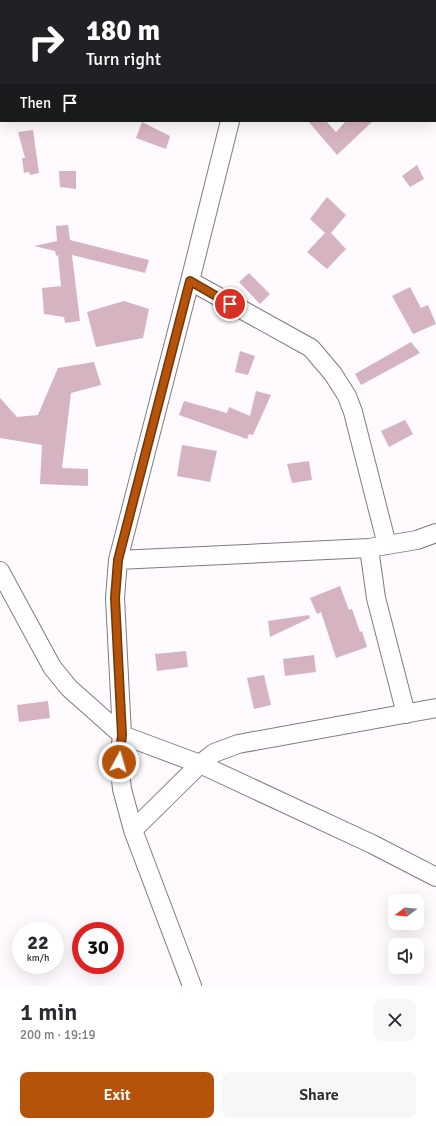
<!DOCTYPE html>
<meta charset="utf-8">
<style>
:root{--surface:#fff;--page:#f7f7f7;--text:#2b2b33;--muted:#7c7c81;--accent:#b45309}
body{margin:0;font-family:Signika,sans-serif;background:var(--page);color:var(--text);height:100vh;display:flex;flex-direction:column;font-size:15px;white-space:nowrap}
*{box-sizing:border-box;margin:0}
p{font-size:13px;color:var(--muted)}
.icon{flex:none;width:22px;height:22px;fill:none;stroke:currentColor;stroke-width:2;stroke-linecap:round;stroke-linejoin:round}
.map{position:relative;height:986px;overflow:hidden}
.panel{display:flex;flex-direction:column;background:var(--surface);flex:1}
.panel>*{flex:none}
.banner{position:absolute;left:0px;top:0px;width:436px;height:122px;box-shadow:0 4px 16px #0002;background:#202124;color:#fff;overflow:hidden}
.needle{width:26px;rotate:254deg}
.tools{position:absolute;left:388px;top:894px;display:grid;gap:8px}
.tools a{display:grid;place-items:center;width:36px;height:36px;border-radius:8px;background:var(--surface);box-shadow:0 4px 16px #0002;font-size:20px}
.speed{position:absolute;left:12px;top:922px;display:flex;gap:8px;font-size:20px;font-weight:700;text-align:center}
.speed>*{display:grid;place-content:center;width:52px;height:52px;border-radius:50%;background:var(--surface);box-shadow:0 4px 16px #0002;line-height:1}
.speed small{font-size:10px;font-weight:400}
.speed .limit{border:6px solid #d22;background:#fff;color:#111}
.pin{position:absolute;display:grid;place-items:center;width:34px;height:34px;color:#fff;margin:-17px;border:2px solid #fff;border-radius:50%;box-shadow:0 1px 4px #0007}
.me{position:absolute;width:44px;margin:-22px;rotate:6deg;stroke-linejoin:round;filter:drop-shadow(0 0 3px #0008)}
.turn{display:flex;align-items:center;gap:14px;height:84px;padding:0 20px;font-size:18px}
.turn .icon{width:52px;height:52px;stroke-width:2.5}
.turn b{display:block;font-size:28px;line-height:34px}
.then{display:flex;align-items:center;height:38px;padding:0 20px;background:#0003;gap:8px;font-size:15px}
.round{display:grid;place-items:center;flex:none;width:42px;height:42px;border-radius:8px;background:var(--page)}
.head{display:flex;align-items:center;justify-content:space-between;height:68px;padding:0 20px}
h1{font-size:24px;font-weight:600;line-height:30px}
.cta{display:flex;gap:8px;margin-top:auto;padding:8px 20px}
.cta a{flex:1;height:46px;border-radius:8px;background:var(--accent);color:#fff;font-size:16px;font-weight:600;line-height:46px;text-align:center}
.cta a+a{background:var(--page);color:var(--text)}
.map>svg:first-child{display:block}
.building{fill:#d6b3c1}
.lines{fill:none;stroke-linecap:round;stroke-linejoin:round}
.minor-casing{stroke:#817983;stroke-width:20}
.minor{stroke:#fff;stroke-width:18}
.route-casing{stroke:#753606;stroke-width:10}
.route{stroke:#b45309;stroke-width:7}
</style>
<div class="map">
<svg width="436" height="986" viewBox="0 0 436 986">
<rect width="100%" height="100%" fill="#fefafe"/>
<path class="building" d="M308,121h18l10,11 10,-11h27l-36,34z
M142,122l28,14 -4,13 -30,-11z
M33,130l6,43 -9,2 -1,-3 -5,1 -2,-15h3l-7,-26z
M417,165l7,14 -14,8 -8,-11z
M59,171h17v18l-16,-2z
M327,197l19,18 -15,18 15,16 -19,20 -20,-17 18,-19 -15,-14z
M68,225l2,15 79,20 -4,13 -73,-18 8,66 -15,2 -1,-6 -20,-3 -2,-26 19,-2 -3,-31 -2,1 -1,-5 -21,-5 23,-5 -1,-15z
M249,273l21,21 -10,10 -21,-22z
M410,287l11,21 7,-3 8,19 -23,10 -21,-38z
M124,301l25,8 -6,29 -47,9 -9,-35z
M411,342l9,11 -59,32 -6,-11z
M240,351l15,5 -7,19 -13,-3z
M94,362l7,23 -30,8 -9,75 26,1v17l-48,-2 2,-39 -42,-7v-40l17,19 21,-2 20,-47z
M256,391l15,4 -18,40 -4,-1 -2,5 -68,-24 5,-14 43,12 2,-6 21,9z
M405,420l8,14 -24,13 -8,-16z
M182,445l35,6 -7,31 -33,-6z
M309,461l3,19 -20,3 -5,-19z
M340,586l9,24 3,-1 8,23 2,-1 5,16 -31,11 -15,-46 -4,2 -7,-16z
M309,615l1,3 -40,19 -2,-16z
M186,651l2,16 -31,4 -2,-17z
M314,655l2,17 -31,4 -2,-17z
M264,675l7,30 -17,4 -7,-31z
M48,701l2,17 -31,4 -2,-17z"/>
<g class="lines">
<g class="minor-casing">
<path id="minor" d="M169,0l1,1
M3,1l11,-1
M331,1l1,-1
M190,281l121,67 22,26 14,22 6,16 34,133
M369,548l7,50 30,116
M118,560l251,-12 48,-8 19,-7
M0,571l52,96 17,21 53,47 78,29 172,80 64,33
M133,830l-11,-41 -3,-27 3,-27 -7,-137 3,-38 72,-279 40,-160
M192,986l-59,-156 67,-66 14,-11 24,-9 198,-36"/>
</g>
<use href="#minor" class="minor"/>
</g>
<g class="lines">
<g class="route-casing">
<path id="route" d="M119,762l3,-27 -7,-137 3,-38 72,-279 40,23"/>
</g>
<use href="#route" class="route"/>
</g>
</svg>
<div class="tools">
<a><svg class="needle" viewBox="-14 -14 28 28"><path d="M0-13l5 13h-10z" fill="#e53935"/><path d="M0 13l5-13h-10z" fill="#7c7c81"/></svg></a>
<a><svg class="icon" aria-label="sound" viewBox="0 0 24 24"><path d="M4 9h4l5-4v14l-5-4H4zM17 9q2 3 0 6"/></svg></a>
</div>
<div class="speed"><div>22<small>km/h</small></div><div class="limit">30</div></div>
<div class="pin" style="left:230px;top:304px;background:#d93025"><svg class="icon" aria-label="arrive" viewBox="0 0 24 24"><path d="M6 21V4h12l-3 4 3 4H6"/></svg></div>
<svg class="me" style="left:119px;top:762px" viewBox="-20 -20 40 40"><circle r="17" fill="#b45309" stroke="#fff" stroke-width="3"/><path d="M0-11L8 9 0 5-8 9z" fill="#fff"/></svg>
<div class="banner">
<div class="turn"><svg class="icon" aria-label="right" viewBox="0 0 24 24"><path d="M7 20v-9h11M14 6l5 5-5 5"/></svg><div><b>180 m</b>Turn right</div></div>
<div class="then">Then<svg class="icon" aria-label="arrive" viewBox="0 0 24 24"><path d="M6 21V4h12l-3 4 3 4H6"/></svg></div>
</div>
</div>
<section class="panel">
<div class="head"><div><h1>1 min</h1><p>200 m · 19:19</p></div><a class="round"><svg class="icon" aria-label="close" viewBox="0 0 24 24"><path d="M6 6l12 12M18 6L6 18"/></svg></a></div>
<div class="cta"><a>Exit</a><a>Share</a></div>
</section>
